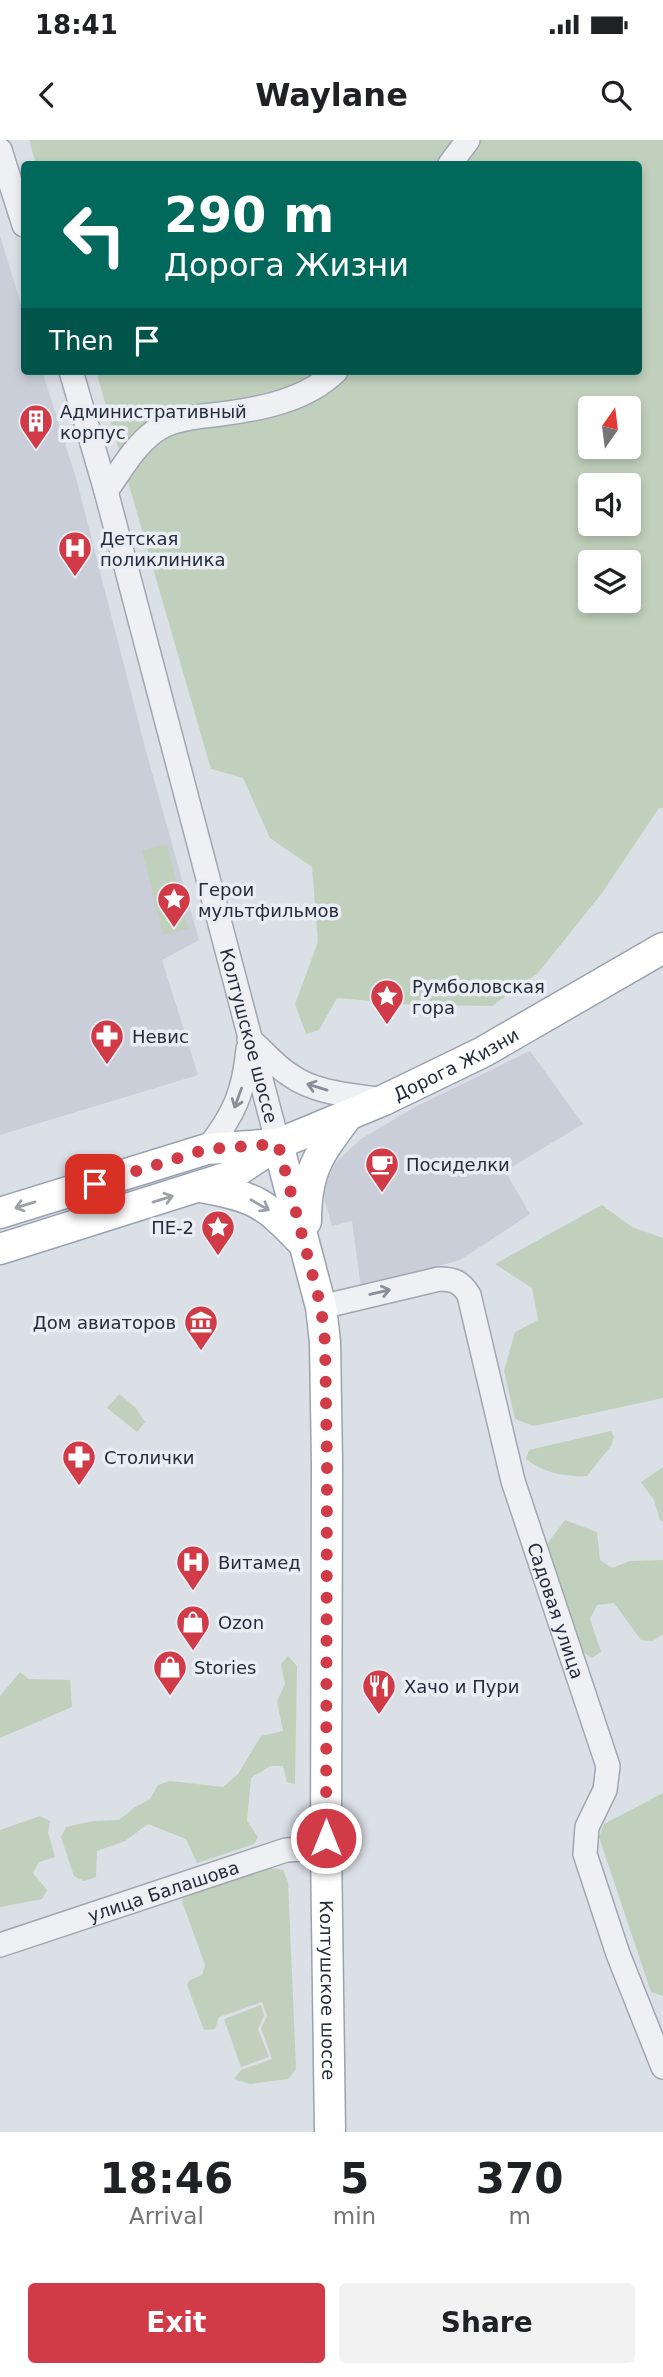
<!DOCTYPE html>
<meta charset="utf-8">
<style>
:root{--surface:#fff;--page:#f2f2f2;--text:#202124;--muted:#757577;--accent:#d13a47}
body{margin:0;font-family:"DejaVu Sans",sans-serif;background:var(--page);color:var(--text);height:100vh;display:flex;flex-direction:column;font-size:26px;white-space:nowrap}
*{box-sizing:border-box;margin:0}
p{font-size:23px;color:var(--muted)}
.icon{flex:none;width:38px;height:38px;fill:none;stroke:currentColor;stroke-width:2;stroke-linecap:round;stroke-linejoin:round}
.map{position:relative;height:1992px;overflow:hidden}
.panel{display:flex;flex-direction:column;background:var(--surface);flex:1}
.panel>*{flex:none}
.top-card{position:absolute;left:21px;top:21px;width:621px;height:214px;border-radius:7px;box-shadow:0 4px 10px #0003;background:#00695c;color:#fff;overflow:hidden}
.needle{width:46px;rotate:14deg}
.buttons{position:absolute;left:578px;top:256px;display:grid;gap:14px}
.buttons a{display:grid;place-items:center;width:63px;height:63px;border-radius:7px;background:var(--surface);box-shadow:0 4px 10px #0003;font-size:35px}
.pin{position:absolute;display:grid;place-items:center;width:60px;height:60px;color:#fff;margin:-30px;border-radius:14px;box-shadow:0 4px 10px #0006}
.me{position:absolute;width:77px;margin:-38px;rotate:0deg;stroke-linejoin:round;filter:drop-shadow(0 0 5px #0008)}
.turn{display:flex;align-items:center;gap:24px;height:147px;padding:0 28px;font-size:32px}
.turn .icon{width:91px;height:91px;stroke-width:2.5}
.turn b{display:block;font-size:49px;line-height:60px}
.then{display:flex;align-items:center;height:66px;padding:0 28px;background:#0003;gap:14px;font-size:26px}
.eta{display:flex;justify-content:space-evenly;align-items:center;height:119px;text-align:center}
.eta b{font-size:42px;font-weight:800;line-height:49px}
.primary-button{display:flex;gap:14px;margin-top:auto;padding:14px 28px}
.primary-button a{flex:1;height:80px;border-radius:7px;background:var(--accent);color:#fff;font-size:28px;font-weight:800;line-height:80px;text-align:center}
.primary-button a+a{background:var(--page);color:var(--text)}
.status{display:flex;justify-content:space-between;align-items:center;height:49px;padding:0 35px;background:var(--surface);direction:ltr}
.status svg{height:19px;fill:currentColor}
header{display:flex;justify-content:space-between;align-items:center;height:91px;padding:0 28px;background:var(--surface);font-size:32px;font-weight:800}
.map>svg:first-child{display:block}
.built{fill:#c9ced8}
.green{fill:#c0d0bc;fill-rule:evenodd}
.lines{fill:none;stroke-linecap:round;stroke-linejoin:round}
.minor-casing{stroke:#a1a6b0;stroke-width:26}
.major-casing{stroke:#9aa2b2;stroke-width:33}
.minor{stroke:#eef0f4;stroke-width:23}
.major{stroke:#fff;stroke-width:30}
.oneway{stroke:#8a8e98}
.oneway2{stroke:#9da0a7}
.route{stroke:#d13a47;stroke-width:12;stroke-dasharray:0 21.6}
.labels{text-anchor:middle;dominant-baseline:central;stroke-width:7;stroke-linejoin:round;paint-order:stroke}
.poi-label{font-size:18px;fill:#252c3c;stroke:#eaeef4;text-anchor:start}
.street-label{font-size:18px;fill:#252c3c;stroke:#eaeef4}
</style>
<div class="status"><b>18:41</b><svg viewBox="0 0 49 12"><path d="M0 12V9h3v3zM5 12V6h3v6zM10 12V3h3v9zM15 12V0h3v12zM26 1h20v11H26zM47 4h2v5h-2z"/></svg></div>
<header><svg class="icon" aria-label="back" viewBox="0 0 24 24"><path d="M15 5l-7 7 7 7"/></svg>Waylane<svg class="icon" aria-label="search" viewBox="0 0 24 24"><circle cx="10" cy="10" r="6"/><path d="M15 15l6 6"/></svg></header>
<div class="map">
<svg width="663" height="1992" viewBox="0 0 663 1992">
<rect width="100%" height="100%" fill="#dbdfe6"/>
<path class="built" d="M0,96l24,78v57h18l34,107 71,277 52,185 -37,20 36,115 -198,60z
M530,911l53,73 -78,47 25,43 -70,46 -99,28 -9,-67 -20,5 -7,-25 -1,-13 11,-25 26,-24 54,-32z"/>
<path class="green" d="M29,0h634v668h-4l-57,85 -64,80 -46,33 -75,-1 -80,-7 -18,32 -13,4 -11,-30 23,-62 -6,-75 -42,-29 -27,-60 -32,-9 -115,-398h543v-207h-603zM590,268h38v38h-38zM590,345h38v38h-38zM590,422h38v38h-38z
M167,704l21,85 -25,6 -21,-85z
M602,1065l30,22 31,11v160l-129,28 -19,-7 -11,-48 11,-39 23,-12 -6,-32 -37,-24z
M119,1254l16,13 10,15 -8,10 -30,-24z
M611,1291l3,6 -3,9 -24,30c-20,1 -45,-3 -61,-17l3,-9z
M663,1327v55l-3,-2 -6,-20 -13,-18z
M565,1380l32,12 3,28 12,8 18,-7 33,-1v74l-10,7 -12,-1 -27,-37 -17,2 -7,14 11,33 -9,6 -13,-8 -32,-106z
M288,1516l9,10 -2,118 -8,-2 -4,-16h-13l-19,12 -4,43 11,16 -4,7 -57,19 -11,-24 -38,-15 -23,17 -28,10 -1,26 -12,4 -10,-5 -13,-39 5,-10 27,-6 26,-1 15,-12 16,-9 8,-14 12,-4 53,6 15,-13 23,-38 22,-5 -6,-30 8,-17 -4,-20z
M20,1532l9,7 41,1 2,27 -72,31v-42z
M663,1653v203l-12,-4 -52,-155 5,-13z
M40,1676l10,5 -2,11 7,25 -16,5 -6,11 14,17 -5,9 -42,8v-77z
M260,1726l23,4 5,12 8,187 -8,10 -38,5 -16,-5 7,-9 31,-11 -11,-31 6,-12 -5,-14 -43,15 -4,12 -11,1 -17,-45 3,-5 12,-5 3,-10 -23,-64 5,-11z
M261,1865l3,11 -6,13 11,28 -28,10 -17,-48z"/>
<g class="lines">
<g class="minor-casing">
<g id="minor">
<path d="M0,10l24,75"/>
<path d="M450,24l18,-24"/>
<path id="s1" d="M71,231l35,120 172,653"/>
<path d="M106,351c17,-23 31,-51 57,-65 17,-8 40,-10 58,-12 40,-5 86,-14 115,-43"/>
<path d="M249,899c14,11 26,27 41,36 26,19 63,20 94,25"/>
<path d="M207,1009c27,-34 37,-57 41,-100"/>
<path id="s2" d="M321,1167l118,-28c15,0 22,3 30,16l44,186 95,285 -3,24 -18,37 -2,27 33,100 45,113"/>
<path id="s3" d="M0,1805l286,-95 40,-2"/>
</g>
</g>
<g class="major-casing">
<g id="major">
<path id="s4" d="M278,1004l43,163 4,35 2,122 -1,384 4,284"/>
<path d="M201,1047c55,10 64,16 102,56"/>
<path d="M0,1073l207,-64 70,-5"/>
<path d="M306,1081c0,-51 13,-67 42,-106"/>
<path id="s5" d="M0,1109l228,-72 50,-33 106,-44 99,-48 180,-104"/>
</g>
</g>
<use href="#minor" class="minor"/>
<use href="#major" class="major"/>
</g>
<defs><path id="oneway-shaft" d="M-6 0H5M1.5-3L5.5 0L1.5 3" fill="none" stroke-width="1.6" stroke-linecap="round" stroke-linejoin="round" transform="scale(1.75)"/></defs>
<g class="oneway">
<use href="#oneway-shaft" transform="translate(317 947) rotate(-163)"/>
<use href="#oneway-shaft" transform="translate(238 958) rotate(110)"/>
<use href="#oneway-shaft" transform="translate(380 1152) rotate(-13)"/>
</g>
<g class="oneway2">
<use href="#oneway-shaft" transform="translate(163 1059) rotate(-17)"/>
<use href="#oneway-shaft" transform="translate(25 1065) rotate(163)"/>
<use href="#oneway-shaft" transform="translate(260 1065) rotate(30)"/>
</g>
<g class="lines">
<path class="route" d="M95,1044l112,-35 71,-5 43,163 4,35 2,122 -1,374"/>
</g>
<defs>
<g id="building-pin" transform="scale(1.75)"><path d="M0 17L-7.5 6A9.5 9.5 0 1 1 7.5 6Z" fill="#d13a47" stroke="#eaeef4"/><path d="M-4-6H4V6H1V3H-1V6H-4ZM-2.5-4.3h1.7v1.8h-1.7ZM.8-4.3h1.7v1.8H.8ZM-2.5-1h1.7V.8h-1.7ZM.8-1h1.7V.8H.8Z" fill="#fff"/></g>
<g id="hospital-pin" transform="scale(1.75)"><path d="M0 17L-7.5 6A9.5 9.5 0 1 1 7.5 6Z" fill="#d13a47" stroke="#eaeef4"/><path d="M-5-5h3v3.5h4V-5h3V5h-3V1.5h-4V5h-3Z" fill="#fff"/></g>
<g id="sight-pin" transform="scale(1.75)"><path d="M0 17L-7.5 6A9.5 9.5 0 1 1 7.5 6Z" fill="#d13a47" stroke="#eaeef4"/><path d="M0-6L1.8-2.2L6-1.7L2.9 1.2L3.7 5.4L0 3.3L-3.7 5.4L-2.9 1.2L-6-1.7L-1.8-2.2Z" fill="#fff"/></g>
<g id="pharmacy-pin" transform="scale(1.75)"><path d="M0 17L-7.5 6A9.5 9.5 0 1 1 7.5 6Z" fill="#d13a47" stroke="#eaeef4"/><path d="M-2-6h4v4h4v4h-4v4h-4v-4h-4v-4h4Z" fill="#fff"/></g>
<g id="cafe-pin" transform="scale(1.75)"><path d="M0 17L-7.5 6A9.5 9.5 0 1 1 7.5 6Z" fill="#d13a47" stroke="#eaeef4"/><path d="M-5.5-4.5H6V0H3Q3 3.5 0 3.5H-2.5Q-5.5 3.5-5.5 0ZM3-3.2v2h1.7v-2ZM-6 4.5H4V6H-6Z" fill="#fff"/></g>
<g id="museum-pin" transform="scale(1.75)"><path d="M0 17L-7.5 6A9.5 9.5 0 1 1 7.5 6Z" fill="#d13a47" stroke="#eaeef4"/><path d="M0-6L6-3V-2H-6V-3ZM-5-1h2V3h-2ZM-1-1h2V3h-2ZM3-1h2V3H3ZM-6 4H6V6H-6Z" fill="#fff"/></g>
<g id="shop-pin" transform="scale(1.75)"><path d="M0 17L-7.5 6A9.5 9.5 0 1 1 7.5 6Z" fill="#d13a47" stroke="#eaeef4"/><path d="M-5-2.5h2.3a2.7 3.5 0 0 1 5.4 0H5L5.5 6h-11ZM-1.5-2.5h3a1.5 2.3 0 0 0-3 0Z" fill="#fff"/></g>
<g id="restaurant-pin" transform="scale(1.75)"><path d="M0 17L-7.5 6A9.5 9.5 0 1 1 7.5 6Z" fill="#d13a47" stroke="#eaeef4"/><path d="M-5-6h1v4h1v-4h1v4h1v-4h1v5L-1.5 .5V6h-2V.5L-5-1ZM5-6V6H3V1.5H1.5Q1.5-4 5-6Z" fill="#fff"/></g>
</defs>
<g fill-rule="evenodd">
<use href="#building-pin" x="36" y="281"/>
<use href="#hospital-pin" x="75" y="408"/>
<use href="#sight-pin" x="174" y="759"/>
<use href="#sight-pin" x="387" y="856"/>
<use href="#pharmacy-pin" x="107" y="896"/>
<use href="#cafe-pin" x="382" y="1024"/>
<use href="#sight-pin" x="218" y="1087"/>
<use href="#museum-pin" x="201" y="1182"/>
<use href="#pharmacy-pin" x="79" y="1317"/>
<use href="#hospital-pin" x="193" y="1422"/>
<use href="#shop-pin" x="193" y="1482"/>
<use href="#shop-pin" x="170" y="1527"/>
<use href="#restaurant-pin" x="379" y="1546"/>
</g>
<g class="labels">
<g class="poi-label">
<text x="60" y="271">Административный<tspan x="60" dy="21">корпус</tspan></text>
<text x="100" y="398">Детская<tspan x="100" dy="21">поликлиника</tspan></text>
<text x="198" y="749">Герои<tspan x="198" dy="21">мультфильмов</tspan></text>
<text x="412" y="846">Румболовская<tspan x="412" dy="21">гора</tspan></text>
<text x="132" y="896">Невис</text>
<text x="406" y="1024">Посиделки</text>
<text x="194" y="1087" text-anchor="end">ПЕ-2</text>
<text x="176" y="1182" text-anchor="end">Дом авиаторов</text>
<text x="104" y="1317">Столички</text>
<text x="218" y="1422">Витамед</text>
<text x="218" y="1482">Ozon</text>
<text x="194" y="1527">Stories</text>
<text x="404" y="1546">Хачо и Пури</text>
</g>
<g class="street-label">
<text stroke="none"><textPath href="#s1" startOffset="688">Колтушское шоссе</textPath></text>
<text stroke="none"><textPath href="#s5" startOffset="494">Дорога Жизни</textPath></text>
<text stroke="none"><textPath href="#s2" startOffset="485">Садовая улица</textPath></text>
<text stroke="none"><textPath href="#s3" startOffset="172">улица Балашова</textPath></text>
<text stroke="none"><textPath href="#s4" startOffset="852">Колтушское шоссе</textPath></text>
</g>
</g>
</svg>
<div class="buttons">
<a><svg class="needle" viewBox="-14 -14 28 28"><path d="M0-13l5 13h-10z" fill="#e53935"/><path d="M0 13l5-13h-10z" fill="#757577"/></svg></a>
<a><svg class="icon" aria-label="sound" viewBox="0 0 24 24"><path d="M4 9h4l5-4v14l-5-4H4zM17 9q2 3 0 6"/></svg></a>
<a><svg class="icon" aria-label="layers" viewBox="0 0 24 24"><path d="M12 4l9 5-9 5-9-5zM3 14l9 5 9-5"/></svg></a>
</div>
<div class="pin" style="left:95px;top:1044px;background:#d93025"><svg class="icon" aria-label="arrive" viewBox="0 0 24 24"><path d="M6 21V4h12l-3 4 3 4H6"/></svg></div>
<svg class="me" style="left:326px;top:1698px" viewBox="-20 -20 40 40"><circle r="17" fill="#d13a47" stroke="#fff" stroke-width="3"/><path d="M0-11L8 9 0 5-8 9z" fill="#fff"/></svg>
<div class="top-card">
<div class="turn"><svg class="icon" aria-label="left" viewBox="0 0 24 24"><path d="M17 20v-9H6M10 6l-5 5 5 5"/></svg><div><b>290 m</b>Дорога Жизни</div></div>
<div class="then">Then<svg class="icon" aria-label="arrive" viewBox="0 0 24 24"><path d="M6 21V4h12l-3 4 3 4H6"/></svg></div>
</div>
</div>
<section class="panel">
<div class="eta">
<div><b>18:46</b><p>Arrival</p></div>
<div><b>5</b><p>min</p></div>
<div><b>370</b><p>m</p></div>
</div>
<div class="primary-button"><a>Exit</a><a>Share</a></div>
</section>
